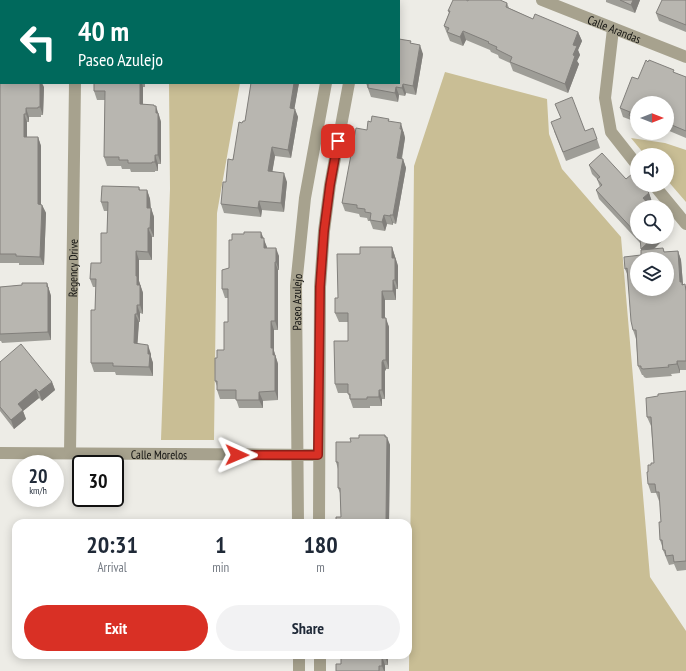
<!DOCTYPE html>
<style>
:root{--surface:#fff;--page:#f2f2f3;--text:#1f2937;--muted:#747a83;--accent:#d93025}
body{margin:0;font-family:"PT Sans Narrow",sans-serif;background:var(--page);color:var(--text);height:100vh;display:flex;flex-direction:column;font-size:15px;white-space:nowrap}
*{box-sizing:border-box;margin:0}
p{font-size:13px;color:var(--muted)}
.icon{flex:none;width:22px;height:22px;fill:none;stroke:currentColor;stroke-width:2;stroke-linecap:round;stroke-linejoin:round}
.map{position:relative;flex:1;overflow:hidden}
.side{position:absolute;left:12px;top:519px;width:400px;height:140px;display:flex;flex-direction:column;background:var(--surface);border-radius:12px;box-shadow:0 2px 10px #0003}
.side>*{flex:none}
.top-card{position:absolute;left:0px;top:0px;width:400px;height:84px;box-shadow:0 2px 10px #0003;background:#00695c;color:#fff;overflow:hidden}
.needle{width:26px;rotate:90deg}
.tools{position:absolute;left:630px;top:96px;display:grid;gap:8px}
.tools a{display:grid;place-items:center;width:44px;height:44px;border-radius:50%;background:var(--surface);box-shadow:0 2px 10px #0003;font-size:20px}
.speed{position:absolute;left:12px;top:455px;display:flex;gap:8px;font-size:20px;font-weight:700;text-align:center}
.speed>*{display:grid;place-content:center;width:52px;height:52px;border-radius:50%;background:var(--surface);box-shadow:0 2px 10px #0003;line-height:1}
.speed small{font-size:10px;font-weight:400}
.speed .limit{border:2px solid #111;border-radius:6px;background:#fff;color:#111}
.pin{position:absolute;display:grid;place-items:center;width:34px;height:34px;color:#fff;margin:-17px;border-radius:8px;box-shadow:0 2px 6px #0006}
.me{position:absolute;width:44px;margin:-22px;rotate:91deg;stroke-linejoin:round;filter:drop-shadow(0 0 3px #0008)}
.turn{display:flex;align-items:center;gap:14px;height:84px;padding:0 12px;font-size:18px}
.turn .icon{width:52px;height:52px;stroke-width:2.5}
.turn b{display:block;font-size:28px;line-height:34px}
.eta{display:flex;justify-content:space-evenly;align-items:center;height:68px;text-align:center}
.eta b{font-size:24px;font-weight:700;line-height:28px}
.cta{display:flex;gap:8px;margin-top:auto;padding:8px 12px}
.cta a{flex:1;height:46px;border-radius:24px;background:var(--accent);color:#fff;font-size:16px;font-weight:700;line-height:46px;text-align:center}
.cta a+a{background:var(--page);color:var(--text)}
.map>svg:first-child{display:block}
.green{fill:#c9be95}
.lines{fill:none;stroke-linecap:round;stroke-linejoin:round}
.minor{stroke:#a7a28e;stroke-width:12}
.wall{fill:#9e9d97}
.shaded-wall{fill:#817f7b}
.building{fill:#b8b6b0;stroke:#817f7b;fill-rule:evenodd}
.route-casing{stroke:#8d1f18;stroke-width:10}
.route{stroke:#d93025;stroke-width:7}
.labels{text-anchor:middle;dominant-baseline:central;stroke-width:4;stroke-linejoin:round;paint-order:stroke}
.street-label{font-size:12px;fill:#121210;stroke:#fff}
</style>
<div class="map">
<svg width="686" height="671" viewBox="0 0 686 671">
<rect width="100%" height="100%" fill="#edece6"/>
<path class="green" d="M169,0h86l-86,1z
M445,72l102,27 2,35 13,35 59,68 29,340 36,54v40h-277l5,-505z
M169,83h71l-23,130 -3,227h-53l9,-251z
M631,138l34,5 21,7v52l-19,-22v-25h-22z"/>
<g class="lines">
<g class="minor">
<path id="s1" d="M542,0l144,57"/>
<path d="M77,1v-1"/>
<path d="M342,1v-1"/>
<path d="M363,1v-1"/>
<path d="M613,29l-8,69 6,34 26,33"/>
<path d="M654,185l32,39"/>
<path id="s2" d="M0,453l319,2"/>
<path id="s3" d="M70,453l5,-370"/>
<path id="s4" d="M298,523l-2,-237 9,-88 21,-115"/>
<path d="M319,523l1,-236 4,-56 6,-46 19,-102"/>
<path d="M299,655v16"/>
<path d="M320,671v-16"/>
</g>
</g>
<path class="wall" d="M606,0h34l-5,13 -29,-11z
M686,0v32l-27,-11 -3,-8z
M468,1l39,2 2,5 24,11 45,13 4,9 -4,9 2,5 -3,6 2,3 -11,29 -55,-22 -3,-8 -11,-5 -1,-3 -7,-3 -1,-2 -24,-10 -3,6 -13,-5 -6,-15 5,-13 -1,-2z
M411,43l12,11 -7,41 -10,-2 -1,3 -6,-1 -1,7 -27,-5 -5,-14h33z
M675,73l11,4v61l-19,-8v-27h-30v23l-5,-2 -1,-4 -8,-3 -3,-9 18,-29z
M0,77l44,10 -1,28h-2v2h-12v5h-2v15h11l3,9v59h1l4,8 -2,52h-25v-2h-19z
M94,83h51v4h-2v17l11,2 5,9 2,7v42h-3v7h-3v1h-24l-1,-3h-8l-1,-3h-14l-3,-9 1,-57h-8l-3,-9z
M250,83h49l-5,26 4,8 -7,41 -16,-2 -3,16 15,10 -3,30 -22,-2 -1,7 -37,-4 -3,-9 21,-81 3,-2 6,-36z
M389,119v2l15,11v1l1,5 -3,21h1l3,9 -10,56 -3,-1v2l-6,-1 -2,7 -12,-2 -3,-8h-2l-1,-3 -7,-1 -1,-3 -14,-3 -3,-8 25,-73 4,-8z
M554,131h31l12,8 3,9 -34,13z
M589,165l37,14 23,14 3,9 -3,3 -12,2v30h29l-12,12 11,3 13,-1 3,9 2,25 3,1v84h-6v3l-9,1 1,2 -26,2 -2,-1 -1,-2h-1l-4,-9 -2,-27 -3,-9 -5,-54 -3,-7 16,-14v-11l-42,-45 -3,-9 4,-3 -3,-8 -5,-5z
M139,187l1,3h7l3,9 1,9 3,9v20h-2v23h-13v21l4,12v21l-3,-1v9h-1l-2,21 14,11v3l2,6v13l-37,-1 -1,-3h-21l-3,-9 4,-53 1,-23h-3l-3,-8 11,-16 6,-30 1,-22h-4l-3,-9z
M244,234l19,4 4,10 12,8v14h-1v60h-4v21l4,13v36l-15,1v7h-24l-3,-9h-16l-3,-9v-4l-2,-5 2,-23 7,-8 4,-28v-24h-3l-3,-9 7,-21 3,-28z
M392,247l6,19v23h-2v11h-11v18l4,9v42h-3l-1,2v28h-3v7h-12v2h-17l-5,-15h-10l-3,-9 13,-43v-19h-9l-4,-9 3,-15 22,-44z
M47,283l4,13v44l-49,3 -1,-2h-1v-54z
M0,362l52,20 3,8 -13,11 -3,-3 -16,13 3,8 -12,10 -14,-18z
M686,391v179l-9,1 -3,-7 -5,1 -6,-15 -1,-4 -2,-6 1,-18 -1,-21h-1l-3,-8h-5l-3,-9v-12l3,-7 3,-2 -3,-37 -4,-9z
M385,435l5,10 -1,78h-53l5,-6 -1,-24 -2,-5v-19l-2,-7 15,-20 8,-4z
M388,655v10h-3v6h-49l5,-7z"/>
<path class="shaded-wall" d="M633,0h7l-5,13 -4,-8z
M463,31l3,9 -3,6 -3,-9z
M578,32l4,9 -4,9 2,5 -3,6 2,3 -11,29 -3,-9 8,-29v-10z
M420,45l3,9 -7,41 -3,-9z
M40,83h2l2,4 -1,28 -3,-8z
M140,83h2l1,4v26l-3,-9z
M294,83h5l-6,34 -3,-9z
M403,84l3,9 -1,3 -3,-8z
M396,87l3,8 -1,7 -3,-9z
M154,105l2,7v-6l5,16v42l-3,-9z
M26,108l3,9v5l-3,-8z
M295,109l3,8 -7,41 -3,-8z
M24,114l3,8v23l-3,-8z
M401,123l4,15 -5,29 -3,-9z
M38,137l3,9v67l-3,-9z
M272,147l3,9 -4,24 -3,-9z
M155,155l3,9v7l-3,-9z
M403,159l3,9 -10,56 -3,-9z
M284,173l3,9 -3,30 -3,-9z
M147,190l3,9 1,18 -4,-9z
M649,193l3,9 -6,5 -3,-9z
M259,201l3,9 -1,7 -3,-9z
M42,205l4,8 -2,52 -4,-8z
M151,208l3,9v20l-4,-9z
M384,215l3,9 -2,7 -3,-9z
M390,215l3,8v2l-3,-9z
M667,224h1l3,9 -4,3z
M148,228l4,9v23l-4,-8z
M261,232l6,15v9l-6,-18z
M654,237h12l-22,21 -3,-9z
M392,247l6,19v23l-3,-9 -3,-22z
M276,248l3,8v14l-3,-8z
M136,251l3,9v21l4,12v21l-3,-9 -4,-29z
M678,251l3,9 2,25 2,5 -5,-8z
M275,262l3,8v60l-3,-9z
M393,280l3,9v11l-3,-9z
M47,283l4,13v44l-3,-8z
M382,291l3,9v27l-3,-9z
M137,305l3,8v9l-3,-8z
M135,314l4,8 -2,30 -3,-9z
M386,318l3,9v42l-3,-9z
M271,321l3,9v21l4,13v36l-3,-9 -4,-43z
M148,345l3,9v3l2,6v13l-4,-9 -1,-13z
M383,360l3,9 -1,2v28l-3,-9v-28z
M677,361l3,9v3l-3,-9z
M52,382l3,8 -13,11 -3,-9z
M36,389l3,9 -16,13 3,8 -12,10 -3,-9 7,-16z
M379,390l3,9v7l-3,-9z
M259,392l4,9v7l-4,-8z
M385,435l1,5 1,-3 3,8 -1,78h-3v-2z
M385,655h3v10l-3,-9z
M382,656l3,9v6h-1l-2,-5z"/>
<path class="building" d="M7,0h45v1h-45z
M98,0h57v1h-57z
M453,0h13l2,1v-1h32l7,3 -1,4 27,12 2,-5 43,18 -5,13 4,1 -4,9 2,1 -10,28 -55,-22 2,-5 -16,-8 1,-2 -9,-4 1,-1 -26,-11 -3,6 -13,-5 2,-4 -5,-2 6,-15h-2z
M620,0h13l-2,5z
M662,0h24v25l-30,-12z
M399,39l12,2 -1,2 10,2 -7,41 -10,-2 -1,4 -6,-1 -1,6 -27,-5v-5h31z
M646,60l2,2 1,-2 25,10 -1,2 13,5v54l-19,-8v-20h-30v15l-8,-3 1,-3 -10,-4 12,-31 6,2z
M0,77h1v6h39v24h-2v1h-12v6h-2v23h14v67l4,1 -2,52 -24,-1v-2h-16z
M94,83h46v21l14,1v1h2v7h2v42h-3v7h-3v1h-24v-3h-9v-3h-15l1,-66h-11z
M251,83h43l-4,25 5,1 -7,41 -16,-3 -4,24 16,2 -3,30 -22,-2 -1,7 -37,-4 2,-22h3l2,-23 5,1 6,-38 3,1 1,-2h2z
M572,97l13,34 8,-3 4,11 -34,13 -12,-30 10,-4 -6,-14z
M372,116l17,3 -1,2 13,2 -1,6h2l-5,29 6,1 -10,56h-3v1l-6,-1 -2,7 -12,-2 1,-7 -6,-1v-3l-8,-1v-3l-15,-2 14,-75 11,2 1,-9 3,1z
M602,153l24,26 6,-5 5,6v5h5l7,8 -6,5 8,9h-14v27l-41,-44 6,-5 -5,-6 3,-2 -11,-12z
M102,186l37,1v3h8v18h4l-1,20h-2v24l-12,-1v25h1v9h3v20h-3v9h-2l-1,29 14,2v9h2l-1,13 -36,-1v-3h-22v-53h4l1,-31h-6l1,-16h10v-30h6l1,-31h-7z
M244,232h17v6h3v10h12v14h-1v59h-4v27h2v7h2v36l-16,1v8h-23v-10h-19v-9h-2v-23h2v-8h7v-28h4v-33h-6v-19l7,-2v-28h3v-6h12z
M639,237h15l-13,12 -1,-11z
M360,247h32v11h3v22h-2v11h-11v27h4v42h-3l-1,2v28h-3v7h-12v2h-17v-5h-2v-10h-13l-1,-43h14v-28h-13v-15h3l-1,-44h23z
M663,248l1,4 14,-1 2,31h2v3l3,-1 1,7v70h-9v3l-9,1 1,2 -26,2 -2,-1v-2h-3l-2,-36h-3l-2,-9 -4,-53 -2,1 -1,-12 17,-2v-5zM637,259h30v30h-30z
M22,283h25v4h1v45l-48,2v-47l22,-2z
M21,344l31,38 -13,10 -3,-3 -18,15 5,6 -12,10 -11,-13v-45z
M686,391v170l-12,1 -1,-7 -7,1 -1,-6h-2l-1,-10h-2l-1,-18h2l-2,-30h-3l-1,-8h-7l-1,-12h1v-7h3v-2h3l-3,-46h-4l-1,-19 12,-2v-2z
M359,435h26v2h2l-1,84h-7v2h-43v-6h5l-1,-29h-2v-26h-2v-20h15l-1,-4h9z
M341,655h44v1h-3v10h-3v5h-43v-7h5z"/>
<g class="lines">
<g class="route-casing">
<path id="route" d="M237,455h81l2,-168 4,-56 6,-46 8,-44"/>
</g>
<use href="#route" class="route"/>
</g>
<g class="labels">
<g class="street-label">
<text stroke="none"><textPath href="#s1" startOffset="78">Calle Arandas</textPath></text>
<text stroke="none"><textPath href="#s3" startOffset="185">Regency Drive</textPath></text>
<text stroke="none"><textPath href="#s4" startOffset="221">Paseo Azulejo</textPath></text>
<text stroke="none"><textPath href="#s2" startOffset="159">Calle Morelos</textPath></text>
</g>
</g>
</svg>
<div class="tools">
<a><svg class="needle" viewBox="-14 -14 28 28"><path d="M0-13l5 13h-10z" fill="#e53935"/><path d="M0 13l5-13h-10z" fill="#747a83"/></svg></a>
<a><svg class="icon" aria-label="sound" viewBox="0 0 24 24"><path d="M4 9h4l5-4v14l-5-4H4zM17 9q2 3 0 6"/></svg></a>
<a><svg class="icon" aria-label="search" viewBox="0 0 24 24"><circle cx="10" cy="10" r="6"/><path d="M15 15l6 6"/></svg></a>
<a><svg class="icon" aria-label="layers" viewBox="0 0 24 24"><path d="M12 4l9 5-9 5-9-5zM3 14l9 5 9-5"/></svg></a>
</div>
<div class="speed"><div>20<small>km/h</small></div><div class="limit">30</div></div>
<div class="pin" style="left:338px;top:141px;background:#d93025"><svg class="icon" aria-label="arrive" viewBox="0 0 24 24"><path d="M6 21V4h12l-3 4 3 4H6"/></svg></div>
<svg class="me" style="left:237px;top:455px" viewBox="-20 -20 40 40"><path d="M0-17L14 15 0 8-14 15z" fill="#d93025" stroke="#fff" stroke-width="4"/></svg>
<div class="top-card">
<div class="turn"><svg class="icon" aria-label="left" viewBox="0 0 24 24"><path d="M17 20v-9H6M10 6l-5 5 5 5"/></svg><div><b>40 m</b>Paseo Azulejo</div></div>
</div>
<section class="side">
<div class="eta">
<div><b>20:31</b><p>Arrival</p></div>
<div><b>1</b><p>min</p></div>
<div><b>180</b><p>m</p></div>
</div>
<div class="cta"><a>Exit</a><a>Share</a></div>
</section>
</div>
